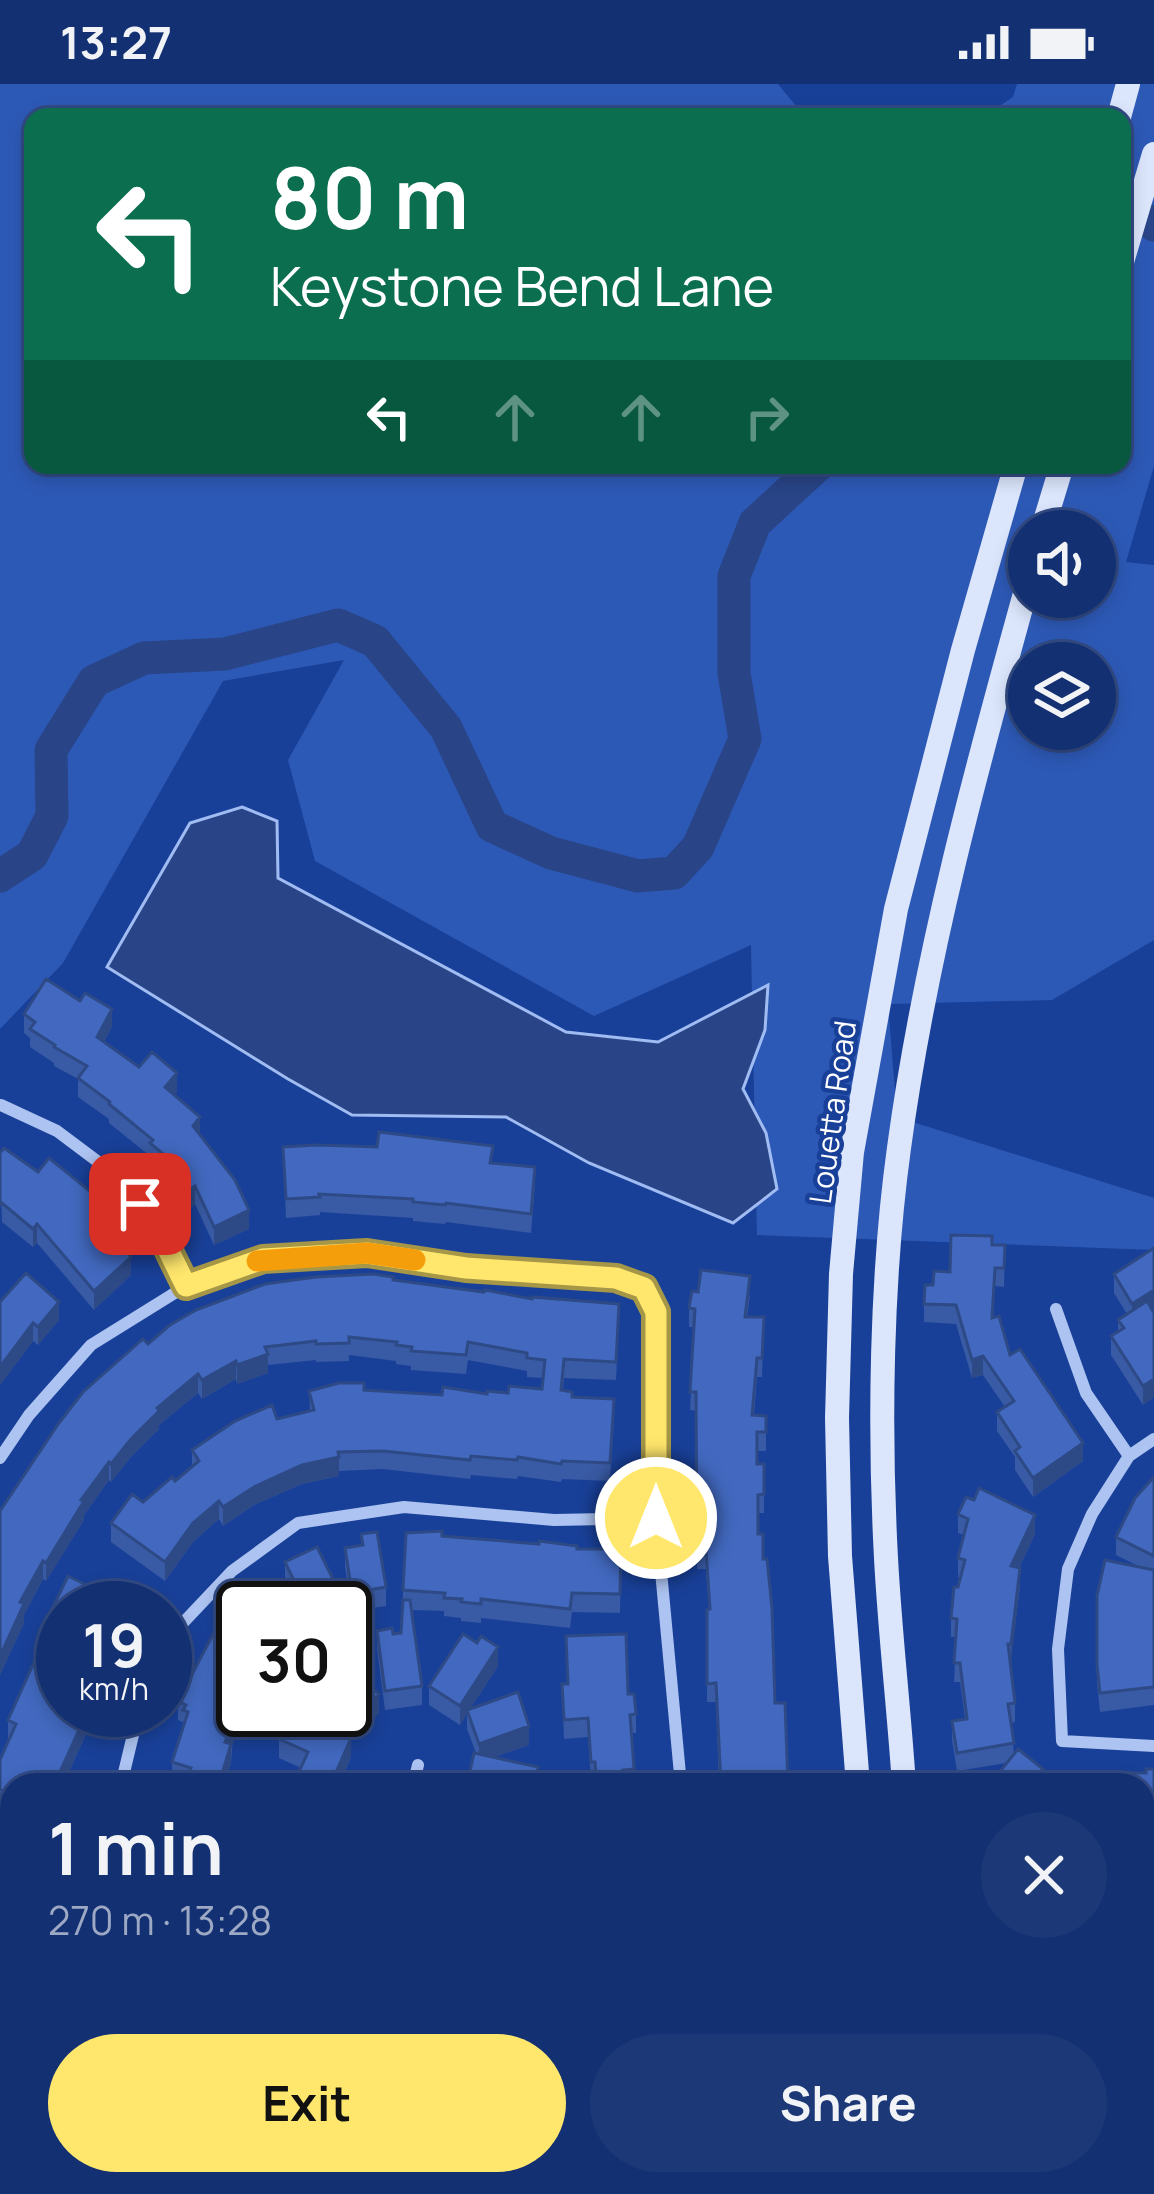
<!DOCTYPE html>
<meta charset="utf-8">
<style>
:root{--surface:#133072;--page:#1c3877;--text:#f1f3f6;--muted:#9da9c4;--line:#324b84;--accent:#ffe76d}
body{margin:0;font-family:Manrope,sans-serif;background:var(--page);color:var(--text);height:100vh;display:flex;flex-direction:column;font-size:45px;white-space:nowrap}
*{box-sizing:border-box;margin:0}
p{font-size:39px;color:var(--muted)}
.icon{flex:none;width:66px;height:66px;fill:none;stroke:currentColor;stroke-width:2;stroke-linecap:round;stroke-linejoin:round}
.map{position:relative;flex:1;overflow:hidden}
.panel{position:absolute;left:0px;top:1689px;width:1155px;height:423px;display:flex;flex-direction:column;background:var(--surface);border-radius:36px 36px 0 0;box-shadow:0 6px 18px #0003,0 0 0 3px var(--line)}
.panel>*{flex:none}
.top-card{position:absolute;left:24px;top:24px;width:1107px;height:366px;border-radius:24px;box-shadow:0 6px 18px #0003,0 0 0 3px var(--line);background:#0b6e4f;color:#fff;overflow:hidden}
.buttons{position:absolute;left:1008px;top:426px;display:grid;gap:24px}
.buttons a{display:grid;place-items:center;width:108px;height:108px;border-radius:50%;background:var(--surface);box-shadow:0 6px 18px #0003,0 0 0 3px var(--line);font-size:60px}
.speed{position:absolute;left:36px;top:1497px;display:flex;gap:24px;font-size:60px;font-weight:700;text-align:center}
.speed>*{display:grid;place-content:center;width:156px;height:156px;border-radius:50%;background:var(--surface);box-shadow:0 6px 18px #0003,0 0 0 3px var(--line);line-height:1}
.speed small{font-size:30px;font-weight:400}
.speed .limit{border:6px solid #111;border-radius:18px;background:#fff;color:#111}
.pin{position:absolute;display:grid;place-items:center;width:102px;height:102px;color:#fff;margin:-51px;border-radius:24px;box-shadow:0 6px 18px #0006}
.me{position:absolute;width:132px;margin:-66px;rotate:0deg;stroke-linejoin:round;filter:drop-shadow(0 0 9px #0008)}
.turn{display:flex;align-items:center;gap:42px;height:252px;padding:0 48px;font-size:54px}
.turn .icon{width:156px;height:156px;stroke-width:2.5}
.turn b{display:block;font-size:84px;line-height:102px}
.lanes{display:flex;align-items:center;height:114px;padding:0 48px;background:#0003;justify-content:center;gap:60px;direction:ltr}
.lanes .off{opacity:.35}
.round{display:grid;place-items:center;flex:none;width:126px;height:126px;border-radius:63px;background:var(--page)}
.headline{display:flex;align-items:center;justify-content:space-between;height:204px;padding:0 48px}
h1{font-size:72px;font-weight:700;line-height:90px}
.action{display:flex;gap:24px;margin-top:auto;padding:24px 48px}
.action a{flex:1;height:138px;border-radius:72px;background:var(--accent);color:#111;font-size:48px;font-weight:700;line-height:138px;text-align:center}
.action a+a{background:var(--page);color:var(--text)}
.status{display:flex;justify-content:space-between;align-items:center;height:84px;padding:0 60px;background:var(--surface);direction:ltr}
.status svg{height:33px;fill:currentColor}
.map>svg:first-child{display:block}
.green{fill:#2d59b6;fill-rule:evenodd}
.water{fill:#294587;stroke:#a0bcf3;stroke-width:3}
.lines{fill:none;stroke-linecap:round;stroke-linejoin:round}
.river{stroke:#294587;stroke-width:33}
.lane{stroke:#adc3f1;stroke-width:9}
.street{stroke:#adc3f1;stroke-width:12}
.secondary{stroke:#dbe5fb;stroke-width:24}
.wall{fill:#395aa4}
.shaded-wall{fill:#2e4a86}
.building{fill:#4269bf;stroke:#2e4a86;stroke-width:3}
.route-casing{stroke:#a69647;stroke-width:30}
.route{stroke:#ffe76d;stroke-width:21}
.slow{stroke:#f59e0b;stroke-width:21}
.labels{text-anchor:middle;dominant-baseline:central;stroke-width:9;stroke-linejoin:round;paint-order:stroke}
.street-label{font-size:30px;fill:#fff;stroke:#194098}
</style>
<div class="status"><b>13:27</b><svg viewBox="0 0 49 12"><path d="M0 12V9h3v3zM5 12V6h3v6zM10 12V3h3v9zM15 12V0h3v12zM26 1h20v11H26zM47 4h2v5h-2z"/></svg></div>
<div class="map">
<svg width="1154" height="2110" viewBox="0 0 1154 2110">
<rect width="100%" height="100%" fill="#194098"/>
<path class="green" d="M0,0h778l27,33h-772v348h1089v-348h-139l30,-20 4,-13h137v382l-28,96 28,3v375l-102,60 -164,4 9,113 257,81v52l-397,-15 -6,-290 -157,71 -279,-155 -27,-101 56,-100 -121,21 -160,282 -63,66zM1029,447h66v66h-66zM1029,579h66v66h-66z
M1143,1849h11v261h-217v-10h206z"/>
<path class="water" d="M242,723l35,14 1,57 288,154 92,10 110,-57 -3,45 -22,59 23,44 11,56 -44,34 -144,-60 -83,-46 -154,-2 -64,-36 -181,-112 83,-144z"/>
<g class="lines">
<path class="river" d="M1122,121l32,20
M0,792l32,-21 20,-39 -1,-66 43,-69 50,-23 81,-4 113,-29 37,16 71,87 46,98 59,27 87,23 36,-3 24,-26 47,-108 -11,-66v-97l21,-53 63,-58"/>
<path class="lane" d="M1143,1892l11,-11"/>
<path class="street" d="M1,1021l56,26 64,48 36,50 29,57
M1056,1225l30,84 43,63
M1154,1355l-25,17 -37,58 -24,55 -10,80 4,92 92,5
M0,1374l29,-43 62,-70 95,-59 77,-27 104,-6 99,14 150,11 28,10 12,24v206l25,267
M165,1574l16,-33 51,-54 66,-48 106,-16 150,13 102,-2
M121,1701l18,-75
M413,1701l5,-20
M0,1751l12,7
M0,2039l12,6
M203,2100v10
M447,2100l1,10
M699,2110l1,-10"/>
<path class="secondary" d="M1119,33l9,-33
M1122,178l32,-108
M1042,447l20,-66
M858,1701l-18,-229 -3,-138 4,-144 11,-122 44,-243 67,-259 53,-185
M904,1701c-5,-76 -14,-151 -18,-227 -7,-131 -5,-280 13,-410 26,-193 78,-382 130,-569
M1143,1842l11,-1
M864,2110v-10
M912,2110l1,-10"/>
</g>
<path class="wall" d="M24,930l88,13 -8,15 73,49 -3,4 26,41 49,93 -35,16 -19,-41 -4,4 -22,-30 -19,-16v-6l-41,-33v-4l-31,-22v-18l-24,-13v-3l-24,-16v-9l-6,-5z
M283,1063l210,16 42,22 -4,48 -85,-11 -1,2 -32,-3v-3l-93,-6v3l-34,3z
M0,1069l131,88v34l-37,35 -57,-67 -4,4 -31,-25z
M992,1161h13l-1,42 -9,-1 -2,32 17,37 73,106 -50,36 -18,-27v-13l-18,-26v-19l8,-5 -22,-32 -11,3 -16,-54 -32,-2v-18l9,-19z
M1154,1164v60l-2,2 2,3v84l-11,8 -32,-50v-19l7,-4v-12l9,-6 -13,-21v-19z
M393,1196l226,42 -3,58 -52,-2 -1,12 51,27 -4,64 -48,-2 -1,3 -43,-6 -1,3 -46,-4 -1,4 -87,-10 -44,2v5l-37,8 -48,21 -31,21 -4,-7 -26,23 -28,39 -54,-39v-19l64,-42 17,-14v-17l85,-31 33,-8 -1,-20 55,-1 78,5 66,-2 34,-4 1,-11 -16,-1v-6l-59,-11 -2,14 -55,-4v-4l-15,-2v-3l-47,-6v6l-33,1v-2l-48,5v8l-31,11 -1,-5 -34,20 -4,-6 -39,32v4l-28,28 -20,25 -2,-2 -25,35v5l-38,61 -3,-2 -19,36v8l-24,52v-164l148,-167z
M750,1211l-3,22h17l-2,60h-5l-3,38 12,1v35h-9v13l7,30v19h-6v21l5,25 12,144 13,82h-69l-3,-83h-9v-92h2l-3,-41h-9l-1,-158 -6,-1 4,-83h-5v-19z
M0,1218l59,18 -21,25 -5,-4 -33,44z
M1154,1393v228l-54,7 -3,-29v-87l43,-29 -24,-12v-18z
M958,1430l77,20 -16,34 1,19 -10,76 5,40v19l-4,1 3,31 29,31 -36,-22 -50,8 -5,-31v-19l13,-2 -5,-37h-6l2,-45h-5v-19l9,-40 -2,-1v-19l6,-23 -6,-2z
M406,1449l171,16h44l-1,64 -48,-1 -2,16 -89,-10v5l-20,-2v-3l-17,-2v-5l-32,-1 10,76v19l-37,5 -8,-61v-18l24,2z
M361,1450l25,53v19l-34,5 -7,-44v-19l16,-3z
M317,1463l31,62v18l-3,2v-21h-47l-13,-27v-19z
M68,1492l-5,134h34l-34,75h-51v29l-12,-6v-48l9,-21 -1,-1v-18l44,-99v-12z
M243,1524l-12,155 -7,22h-40l-12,-4v-19l11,-35v-5l-5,-2v-19z
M477,1559l21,23 -28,43 59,36 -35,12 44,28 -62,-32 -9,-24v-15l-7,11 -31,-20v-19z
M562,1600l66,10 8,20v19h-5l3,52h-39v-4h-4l-3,-44 -24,2z
M320,1626l59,3 -24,27 -4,-3v20l-7,17 17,11 -60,-17 -22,-10v-19l61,-12z
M1154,1685v63h-11v-47l3,-12z
M0,1791l11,7 1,-2v96l-12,-5z
M0,1912l12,7v79l-12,-5z
M486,2100h66l-1,8 -6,-1 -1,3h-58z
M731,2100h69l-1,10h-69z
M1083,2100h26v8l-25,2z"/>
<path class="shaded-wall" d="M112,925v18l-15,28v-18z
M177,989v18l-12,15v-19z
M200,1033v19l-7,-10z
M195,1102v18l-4,4v-19z
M249,1126v19l-35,16v-18z
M37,1140v19l-4,4v-18z
M131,1157v34l-37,35v-19l29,-43z
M1154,1206v18l-22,14v-18z
M59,1218v18l-21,25v-18z
M33,1239v18l-33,44v-18z
M268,1270v19l-31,11v-19z
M983,1272v19l-11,3v-18z
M236,1277v18l-34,20v-19z
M198,1290v19l-39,32v4l-28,28 -20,25v-18l46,-56z
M1154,1295v18l-11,8v-19z
M1083,1359v18l-50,36v-19z
M339,1373v19l-37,8 -48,21 -31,21v-19l31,-20 48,-22z
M109,1378v18l-25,35v5l-38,61v-18l35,-63z
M219,1417v18l-26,23 -28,39v-19l28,-39z
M1035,1431v19l-24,50v-18z
M43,1477v18l-19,36v8l-24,52v-19l20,-54z
M1020,1484v19l-9,76v-19z
M348,1525v18l-3,2v-19z
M498,1563v19l-38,59v-19z
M379,1610v19l-24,27v-18z
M243,1619v7h6l-18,38v15l-7,22h-5l6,-43z
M88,1626h9l-34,75h-9z
M529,1642v19l-50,17v-18z
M351,1654v19l-12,28 -2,-15z
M1043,1685v16h-13z"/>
<path class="building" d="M46,895l34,22 5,-8 27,16 -15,28 42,30 13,-15 25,21 -12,14 35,30 -7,9 42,54 14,30 -35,17 -19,-41 -4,3 -22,-30 -19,-16 3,-3 -44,-36 1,-2 -32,-24 9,-12 -33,-19 1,-2 -25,-16 5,-7 -11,-8z
M379,1048l114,14 -3,17 45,4 -4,47 -85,-11 -1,2 -32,-3v-3l-94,-5 1,3 -34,2 -3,-52 33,-2 61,2z
M4,1064l34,24 11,-14 42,34 40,49 -8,7 8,9 -37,34 -57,-67 -4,5 -31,-26 -2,2v-52z
M951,1151l41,1v9h13l-1,23h-9l-3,50 7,-2 11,39 10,-6 63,94 -50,35 -18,-27 5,-4 -23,-35 17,-11 -31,-45 -11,4 -16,-55 -32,-1 1,-19h8l1,-14 16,1z
M1154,1164v42l-22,14 -18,-30z
M701,1186l49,6 -5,41h19l-2,41h-5l-5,57 14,1v16h-9v32h7v30l-6,1v39h5v25h4l5,49 3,95h10l3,82h-67l-5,-102 -9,1v-74l3,-1 -4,-59h-9l-1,-158h-6l5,-83 -6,-1 3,-17 6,1z
M26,1189l33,29 -21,25 -5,-4 -33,44v-65z
M373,1190l20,3v3l91,12 1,-2 47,9v-2l87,7 -3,58 -52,-3 -3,31 11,2v5l42,2 -4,64 -48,-2 -1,3 -43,-7 -1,3 -46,-4 -1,4 -87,-9 -45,1 1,5 -37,8 -48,22 -31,20 -4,-6 -26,22 -28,39 -54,-39 21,-29 11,8 29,-25 3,4 24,-20 -7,-11 43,-29 37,-16 5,14 37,-9 -5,-19 30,-8h25v7l78,5 1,-8 44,7v-3l21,2 1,-7 33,3 3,-29 -18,-2v-5l-59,-11 -2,13 -55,-4 1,-4 -16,-2 1,-3 -48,-5v6l-33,1v-3l-51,6 3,7 -31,11 -1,-4 -34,19 -4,-6 -41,34 2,3 -28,28 -20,25 -2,-2 -28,38 3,1 -38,62 -3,-2 -23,41 4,2 -24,52v-145l59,-88 24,-31 60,-53 5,5 22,-19 26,-15 69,-26 51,-7z
M1147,1217l7,12v66l-11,7 -32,-50 13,-8 -6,-8z
M1154,1393v79l-38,-19 19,-39z
M979,1404l56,27 -24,51 9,2 -9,76h-3l7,59 -7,1 6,39 -57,10 -5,-32 15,-2 -7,-56h-6l3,-44 -6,-1 3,-31h4l7,-27 -7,-2 10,-39 -10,-5 8,-17 8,3z
M442,1447v5l97,8v-3l38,5v3h44l-1,45 -48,-1 -2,16 -89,-10v5l-20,-2 1,-3 -18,-1 1,-5 -42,-3 3,-57z
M377,1448l9,55 -34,6 -7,-45 18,-3 -2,-11z
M317,1463l31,62 -3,1v-2h-38l-22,-46z
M1105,1476l49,10v117l-54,6 -3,-28v-69z
M68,1492l65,32h-70v102h25l-34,75h-42v10l-12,-6v-29l16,-36 -8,-4 49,-109 -5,-2z
M259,1497l27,27h-43v95l-18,39 6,2 -12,40 2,1h-37l7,-17 -19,-6 16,-50 -5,-2 3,-5 -8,-4 43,-82z
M403,1516h7l12,86 -37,5 -8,-60 15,-3 1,6 8,-1z
M463,1550l14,9 4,-7 17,11 -38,59 -31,-20z
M626,1550l2,60h6l2,20 -6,1 4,54 -11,1 6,15h-32l-2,-23h-4l-3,-44 -24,2 -2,-36h6l-2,-48z
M345,1581l34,29 -24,28 -13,-12h3z
M518,1608l11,34 -50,18 -12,-34z
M292,1626h10l49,22v6l-14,32 24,11 -2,4h-66l15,-33 -29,-13z
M1018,1665l25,20 -13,16h-41z
M474,1669l64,14 -4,18h-67z
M1146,1685h8v45h-11v-29h-93l3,-13 40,10v-10l53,1z
M0,1791l11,7 1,-2v78l-12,-6z
M0,1912l12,7v61l-12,-6z
M0,2059l12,6v35h114l45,8v2h-171z
M256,2100h46v10h-47z
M346,2100h63l-1,10h-55v-5h-7z
M486,2100h57l-1,10h-56z
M600,2100h54l-1,10h-54z
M731,2100h67l-1,10h-58l1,-6 -10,-1z"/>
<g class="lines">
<g class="route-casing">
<path id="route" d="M140,1120l18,25 28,57 77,-27 104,-6 99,15 150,10 28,10 12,24v206"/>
</g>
<use href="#route" class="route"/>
<path class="slow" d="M257,1177l110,-8 48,7"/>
</g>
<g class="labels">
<g class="street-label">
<text transform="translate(832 1028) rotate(-82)">Louetta Road</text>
</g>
</g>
</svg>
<div class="buttons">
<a><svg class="icon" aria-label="sound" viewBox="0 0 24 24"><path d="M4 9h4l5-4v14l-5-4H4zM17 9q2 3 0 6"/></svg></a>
<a><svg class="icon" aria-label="layers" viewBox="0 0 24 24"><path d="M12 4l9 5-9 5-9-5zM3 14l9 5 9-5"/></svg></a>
</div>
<div class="speed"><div>19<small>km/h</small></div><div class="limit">30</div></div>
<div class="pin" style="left:140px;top:1120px;background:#d93025"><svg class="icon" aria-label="arrive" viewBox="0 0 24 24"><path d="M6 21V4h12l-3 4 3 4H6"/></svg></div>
<svg class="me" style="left:656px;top:1434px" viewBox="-20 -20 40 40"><circle r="17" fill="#ffe76d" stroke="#fff" stroke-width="3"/><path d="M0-11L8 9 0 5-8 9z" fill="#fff"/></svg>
<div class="top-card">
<div class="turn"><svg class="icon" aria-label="left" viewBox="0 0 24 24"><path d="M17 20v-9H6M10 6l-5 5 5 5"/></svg><div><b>80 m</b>Keystone Bend Lane</div></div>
<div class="lanes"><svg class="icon" aria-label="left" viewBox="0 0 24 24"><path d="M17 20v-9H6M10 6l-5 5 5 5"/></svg><svg class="icon off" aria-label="ahead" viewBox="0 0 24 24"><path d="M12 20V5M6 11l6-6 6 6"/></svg><svg class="icon off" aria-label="ahead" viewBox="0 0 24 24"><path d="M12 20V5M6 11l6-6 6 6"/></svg><svg class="icon off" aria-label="right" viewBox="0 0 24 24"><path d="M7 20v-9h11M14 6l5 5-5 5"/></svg></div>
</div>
<section class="panel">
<div class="headline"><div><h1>1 min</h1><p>270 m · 13:28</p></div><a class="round"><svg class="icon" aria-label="close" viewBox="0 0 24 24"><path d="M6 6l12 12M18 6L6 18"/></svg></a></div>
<div class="action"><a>Exit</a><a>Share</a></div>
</section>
</div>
